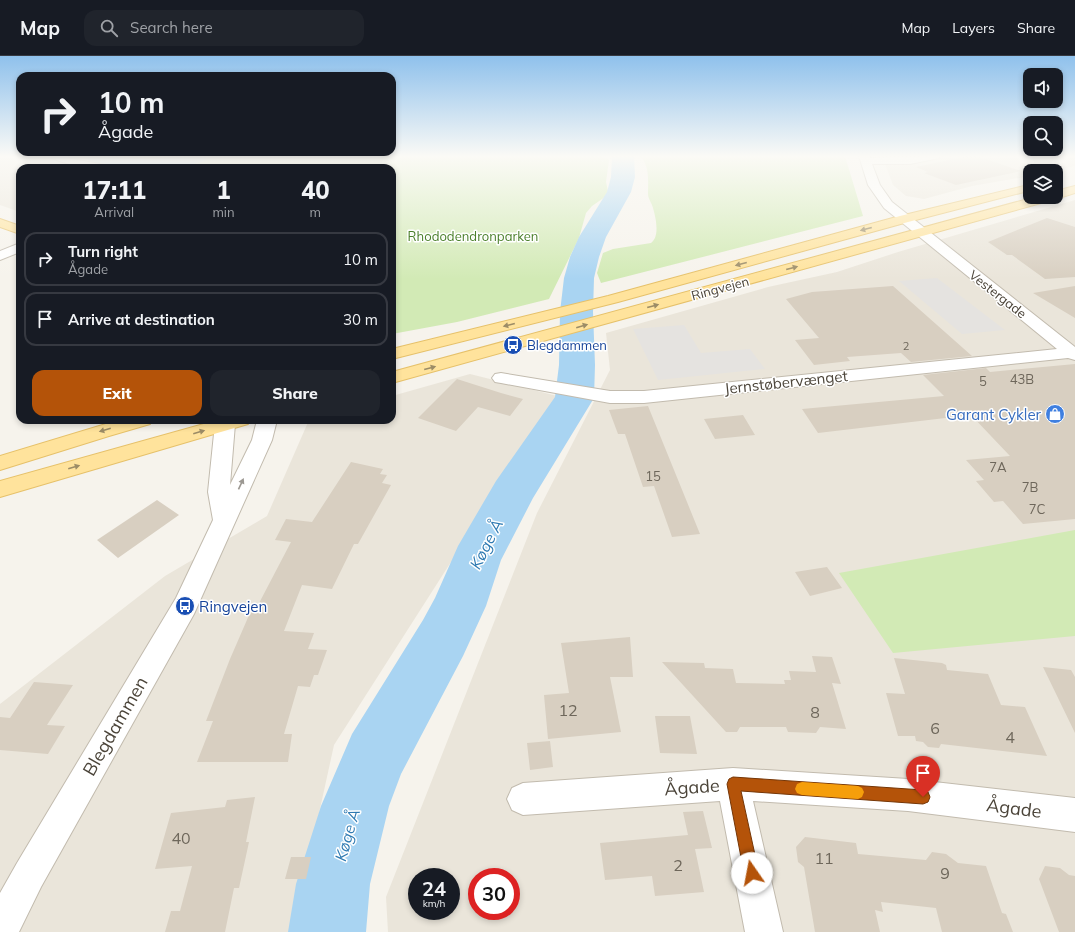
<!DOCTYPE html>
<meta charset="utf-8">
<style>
:root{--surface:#171b24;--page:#20242c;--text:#f1f3f6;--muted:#9ea1a6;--line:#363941;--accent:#b45309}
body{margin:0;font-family:Mulish,sans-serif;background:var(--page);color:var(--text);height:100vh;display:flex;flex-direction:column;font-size:15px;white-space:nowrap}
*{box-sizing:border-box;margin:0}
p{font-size:13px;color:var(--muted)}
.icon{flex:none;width:22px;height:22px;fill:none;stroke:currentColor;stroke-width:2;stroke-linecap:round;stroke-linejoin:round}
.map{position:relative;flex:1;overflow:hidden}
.details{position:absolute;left:16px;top:108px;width:380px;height:260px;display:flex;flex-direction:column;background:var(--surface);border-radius:12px;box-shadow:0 2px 6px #0003}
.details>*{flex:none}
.guide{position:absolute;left:16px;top:16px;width:380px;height:84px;border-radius:12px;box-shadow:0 2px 6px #0003;background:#171b24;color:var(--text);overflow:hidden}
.controls{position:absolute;left:1023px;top:12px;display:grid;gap:8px}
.controls a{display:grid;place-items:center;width:40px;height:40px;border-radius:8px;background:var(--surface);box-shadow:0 2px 6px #0003;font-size:20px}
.speed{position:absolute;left:408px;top:812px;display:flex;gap:8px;font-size:20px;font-weight:700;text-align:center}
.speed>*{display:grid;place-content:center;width:52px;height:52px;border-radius:50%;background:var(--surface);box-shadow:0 2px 6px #0003;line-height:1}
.speed small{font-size:10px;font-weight:400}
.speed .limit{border:6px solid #d22;background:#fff;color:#111}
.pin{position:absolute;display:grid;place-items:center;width:34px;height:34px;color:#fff;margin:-41px -17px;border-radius:50% 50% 50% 0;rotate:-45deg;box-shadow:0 0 4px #0007}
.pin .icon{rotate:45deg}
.me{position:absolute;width:44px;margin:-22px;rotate:348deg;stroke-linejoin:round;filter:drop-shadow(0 0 3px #0008)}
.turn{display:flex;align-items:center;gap:14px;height:84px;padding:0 16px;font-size:18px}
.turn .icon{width:52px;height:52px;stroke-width:2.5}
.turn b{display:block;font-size:28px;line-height:34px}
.eta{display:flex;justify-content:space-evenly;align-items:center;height:68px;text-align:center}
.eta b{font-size:24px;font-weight:800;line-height:28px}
.primary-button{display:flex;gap:8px;margin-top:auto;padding:8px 16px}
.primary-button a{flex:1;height:46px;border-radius:12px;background:var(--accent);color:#fff;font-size:16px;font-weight:800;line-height:46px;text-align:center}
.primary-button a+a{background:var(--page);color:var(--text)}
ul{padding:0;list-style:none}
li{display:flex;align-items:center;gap:12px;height:54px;margin:0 8px 6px;padding:0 8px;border:2px solid var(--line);border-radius:12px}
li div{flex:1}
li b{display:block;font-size:15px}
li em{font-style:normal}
header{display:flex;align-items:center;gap:24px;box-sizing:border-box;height:56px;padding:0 20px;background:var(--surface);border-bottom:1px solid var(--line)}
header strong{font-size:19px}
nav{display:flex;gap:22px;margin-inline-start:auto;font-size:14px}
.search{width:280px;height:36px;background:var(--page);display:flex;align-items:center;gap:10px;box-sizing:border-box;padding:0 14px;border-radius:12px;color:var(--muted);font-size:15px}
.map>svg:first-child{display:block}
.residential{fill:#eae5da;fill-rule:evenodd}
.green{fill:#d2eab5}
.parking{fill:#e5e3e0}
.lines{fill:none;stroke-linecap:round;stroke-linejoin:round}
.river{fill:#a9d4f2;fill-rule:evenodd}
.building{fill:#d8cfc1}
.minor-casing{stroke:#c2bbae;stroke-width:2}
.major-casing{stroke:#e6c16a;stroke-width:2}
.minor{fill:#fff;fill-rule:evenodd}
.major{fill:#ffe39c;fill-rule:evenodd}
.oneway{fill:#9c8c66}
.oneway2{fill:#9c9892}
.route{fill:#b45309;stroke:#753606}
.slow{fill:#f59e0b}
.labels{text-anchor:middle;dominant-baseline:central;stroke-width:3;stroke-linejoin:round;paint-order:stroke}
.far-number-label{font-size:11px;fill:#6e675b}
.far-park-label{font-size:13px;fill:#4a7f2a;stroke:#fff}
.far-street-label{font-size:13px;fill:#4b4439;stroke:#fff}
.far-transit-label{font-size:13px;fill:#164399;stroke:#fff;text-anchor:start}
.number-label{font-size:13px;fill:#6e675b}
.street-label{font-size:15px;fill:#4b4439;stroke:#fff}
.shop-label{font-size:15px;fill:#366cbe;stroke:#fff;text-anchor:end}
.transit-label{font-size:15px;fill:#164399;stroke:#fff;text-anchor:start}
.water-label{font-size:16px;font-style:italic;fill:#2e7ab2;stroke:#fff}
.near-number-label{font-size:16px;fill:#6e675b}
.near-street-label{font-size:18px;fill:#4b4439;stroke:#fff}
</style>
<header>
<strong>Map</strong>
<div class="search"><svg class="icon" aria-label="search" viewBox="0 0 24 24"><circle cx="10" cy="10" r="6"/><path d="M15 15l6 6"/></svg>Search here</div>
<nav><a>Map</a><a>Layers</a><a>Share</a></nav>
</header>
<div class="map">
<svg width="1075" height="876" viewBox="0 0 1075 876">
<rect width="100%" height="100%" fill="#f6f3ec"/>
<path class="residential" d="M0,100h48l7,7 26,5h-61v44l-20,-7z
M882,100h193v10l-23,5h-22v5l-58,10 -48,13 -18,-3 -13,-11z
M1075,144v732h-687l-2,-35 151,-384 73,-143 -4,-37 162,-46 69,-15 61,-20zM417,821h34v34h-34zM477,821h34v34h-34z
M470,318l87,22 -223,349 -41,187h-293v-228l165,-128 102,-60 42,-96h83v-24z"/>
<path class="green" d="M89,100h513l7,4 -3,22 2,9 -3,6 -13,9 -6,7 -7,25 -30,61 -92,23 -65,12v-166h-268z
M640,100h205l18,60 -262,67 -4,-10 6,-20 10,-4 38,-6c9,-6 5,-25 2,-35 -1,-5 -5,-9 -5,-14 0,-13 2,-28 -8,-38z
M1075,474v106l-182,17 -54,-80z"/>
<path class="parking" d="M937,222l68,52 -43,4 -63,-53z
M684,269l17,28 49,-4 15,20 -107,11 -25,-51z"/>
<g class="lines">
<path class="river" d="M84,100h28l41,4 20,-4h34l-3,5 -25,7h-72l-15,-5z
M612,100h22l1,21 -4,15 -25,45 -7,20 -5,21 -1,34 2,53 -1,33 -61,100 -32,62 -15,46 -23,50 -62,118 -12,32 -19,78 -4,48h-78l8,-48 25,-78 31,-72 71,-114 12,-22 23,-52 38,-65 59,-84 4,-32 1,-53 4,-34 6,-21 9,-20 28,-45 4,-15z"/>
</g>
<path class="building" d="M968,100h9l44,15 -65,14 -32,-12 4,-1 -12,-5z
M1047,162l28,9v50l-30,2 -33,-24h-5l-19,-13z
M893,230l79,70 -61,6 -10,-9 -54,4 3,4 -36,4 -19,-25 24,-2 -33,-39 26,-7z
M1075,230v32l-42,-25z
M1075,308v155l-52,5 -20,-23 -9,1 -18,-21 8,-1 -18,-20 44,-4 -39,-41 -153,18 -16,-24 142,-13 -21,-21 63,-7 4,4z
M457,323l44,14 22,6 -13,17 -32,-9 -22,24 -38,-13z
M648,350l52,128 -28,3 -18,-51 -11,1 -18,-53h-7l-9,-24z
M743,359l12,20 -40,4 -11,-20z
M351,406l32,7 -3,5 7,1 -5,8 9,2 -33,59h-4l-22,45 -30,-4 -18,46 30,2 -6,16 19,1 -9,25h-4l-4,12 -12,-1 -14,48h8l-4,28h-91l16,-41h-7l24,-62 23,-53 4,1 34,-65 -16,-2 11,-21 26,3z
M157,444l22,15 -61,43 -21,-18z
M827,511l15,21 -32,8 -15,-24z
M630,581l3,40h-23l11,55 -73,7 -4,-44 25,-2 -8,-50z
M812,600l20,1 9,27 -9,-1 14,46 -26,-2 -4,6 -28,-1 -2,-5h-46l-3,5h-11l-64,-70 42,1 1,5 28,1 3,14 49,1 -1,-4h7l-2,-9 27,1z
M894,602l48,5 4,2 1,5 41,4 13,31 24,2 22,49 -106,-12 -2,4 -11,-1 -5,-5 -7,-1 -1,-5h-17l-12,-43 19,1z
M1043,611l28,3 4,7v56z
M34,626l39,3 -26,40 18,1 -17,28 -48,-4v-33l10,1z
M655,660h35l7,38 -37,-1z
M550,685l3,26 -23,3 -3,-27z
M255,741l-9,45h3l-10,46h-5l-9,44h-60l6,-21h9l12,-45 -37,3 16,-56 54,-6 2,-7z
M703,755l9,37 -17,1 9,43 -49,4 -3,-20 -47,4 -5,-37 88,-8 -5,-23z
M805,781l51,6 2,11 68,6 6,-8 14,2 12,9 28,3 16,47 4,1 7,18h-71l-6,-24 -55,-6 2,10 -8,-2 5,22h-65l-11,-65 -6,-5 -2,-15z
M291,801h20l-5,22h-21z
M1045,810l15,2 9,7 6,1v56h-16l-20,-53z"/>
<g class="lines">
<g class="minor-casing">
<path id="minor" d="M51,100h14l7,3 39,7 1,2c-21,0 -40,-1 -60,-10z
M859,100h10l1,2 70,-2 -1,2 -29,6h-38l8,21 12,17 183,145v13l-7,-2 -424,45h-34l-109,-20 -6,-1 -3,-4 3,-4 6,-1 109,18h34l413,-42 -173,-141 -16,-23z
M20,187v9l-20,8v-9z
M218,364h14l3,4 -5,61 22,-45 5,-20h20l-5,20 -78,174 -153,273 -22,45h-19v-39l17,-30 159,-265 37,-78 -5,-28 7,-68z
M733,712l175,11 167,19v34l-167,-21 -155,-10 30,131h-38l-25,-131 -197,14 -11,-5 -5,-11 5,-11 11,-5z"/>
</g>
<g class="major-casing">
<path id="major" d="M1024,130l4,1 2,2 -2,2 -120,31 -290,80 -226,57v-10l216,-53 292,-80z
M1075,130v7l-19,6 -3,-1 -1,2 -660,183v-11l643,-175h21v-6z
M0,163l20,7v8l-20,-7z
M119,364h34l-3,4 -41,12 -109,34v-14z
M218,364h33l-3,4 -248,73v-16z"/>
</g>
<use href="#minor" class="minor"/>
<use href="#major" class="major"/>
</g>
<defs><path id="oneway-solid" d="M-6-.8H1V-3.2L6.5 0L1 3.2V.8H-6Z"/></defs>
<g class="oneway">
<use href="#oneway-solid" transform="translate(866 173) rotate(165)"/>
<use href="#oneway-solid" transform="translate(741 208) rotate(165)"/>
<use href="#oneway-solid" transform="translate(792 212) rotate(-15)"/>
<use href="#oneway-solid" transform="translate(653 250) rotate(-15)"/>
<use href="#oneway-solid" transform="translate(509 269) rotate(166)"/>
<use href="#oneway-solid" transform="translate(582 270) rotate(-16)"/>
<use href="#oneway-solid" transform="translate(430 312) rotate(-15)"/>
<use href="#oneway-solid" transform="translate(105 374) rotate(164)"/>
<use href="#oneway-solid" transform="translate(199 376) rotate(-16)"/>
<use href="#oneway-solid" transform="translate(74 411) rotate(-16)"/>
</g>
<use class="oneway2" href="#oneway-solid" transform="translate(241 428) rotate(-65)"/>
<linearGradient id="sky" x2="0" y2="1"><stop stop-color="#8fc1ec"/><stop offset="0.45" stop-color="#fbfaf6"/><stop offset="1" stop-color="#fbfaf6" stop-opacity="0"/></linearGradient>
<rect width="1075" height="223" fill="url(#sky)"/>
<path class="route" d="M733,721l190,13 5,2 2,5 -2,5 -5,2 -182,-13 18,82 -2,5 -5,2 -5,-2 -3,-5 -17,-89 2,-5z"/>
<path class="slow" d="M802,726l56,4 4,2 2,4 -2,5 -4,2 -56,-4 -5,-2 -2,-4 2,-5z"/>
<defs>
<g id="bus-disc" transform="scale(1)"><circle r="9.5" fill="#1a4fb4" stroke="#fff"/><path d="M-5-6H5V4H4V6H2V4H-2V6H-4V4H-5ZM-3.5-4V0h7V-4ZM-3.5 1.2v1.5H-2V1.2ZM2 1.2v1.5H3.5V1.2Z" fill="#fff"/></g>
<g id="shop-disc" transform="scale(1)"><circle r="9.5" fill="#3f7fe0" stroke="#fff"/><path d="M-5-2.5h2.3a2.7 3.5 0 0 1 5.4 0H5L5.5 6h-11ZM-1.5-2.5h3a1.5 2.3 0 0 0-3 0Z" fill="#fff"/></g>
</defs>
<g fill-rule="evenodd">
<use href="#bus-disc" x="513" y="289"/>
<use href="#shop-disc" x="1055" y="358"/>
<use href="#bus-disc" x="185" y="550"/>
</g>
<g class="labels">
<g class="far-number-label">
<text x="906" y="290">2</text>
</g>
<g class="far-park-label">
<text x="473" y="180">Rhododendronparken</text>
</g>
<g class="far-street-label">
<text transform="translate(720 232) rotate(-15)">Ringvejen</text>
<text transform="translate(998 238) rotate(38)">Vestergade</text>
</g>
<g class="far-transit-label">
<text x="527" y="289">Blegdammen</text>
</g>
<g class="number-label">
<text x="1022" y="323">43B</text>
<text x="983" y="325">5</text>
<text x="998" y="411">7A</text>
<text x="653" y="420">15</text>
<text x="1030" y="431">7B</text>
<text x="1037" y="453">7C</text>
</g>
<g class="street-label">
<text transform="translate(786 326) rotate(-6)">Jernstøbervænget</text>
</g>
<g class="shop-label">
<text x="1041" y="358">Garant Cykler</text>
</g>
<g class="transit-label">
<text x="199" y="550">Ringvejen</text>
</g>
<g class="water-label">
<text transform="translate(486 488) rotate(-63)">Køge Å</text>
<text transform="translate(347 779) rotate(-74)">Køge Å</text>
</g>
<g class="near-number-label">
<text x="568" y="654">12</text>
<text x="815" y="656">8</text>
<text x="935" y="672">6</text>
<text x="1010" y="681">4</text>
<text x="181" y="782">40</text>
<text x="824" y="802">11</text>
<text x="678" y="809">2</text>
<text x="945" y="817">9</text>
</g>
<g class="near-street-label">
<text transform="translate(115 670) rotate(-60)">Blegdammen</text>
<text transform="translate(692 731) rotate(-4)">Ågade</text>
<text transform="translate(1014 752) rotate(7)">Ågade</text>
</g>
</g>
</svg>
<div class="controls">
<a><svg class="icon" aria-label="sound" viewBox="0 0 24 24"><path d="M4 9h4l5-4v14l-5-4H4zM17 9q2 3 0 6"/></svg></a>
<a><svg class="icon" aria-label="search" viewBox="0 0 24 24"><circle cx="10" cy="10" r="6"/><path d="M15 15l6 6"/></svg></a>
<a><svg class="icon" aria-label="layers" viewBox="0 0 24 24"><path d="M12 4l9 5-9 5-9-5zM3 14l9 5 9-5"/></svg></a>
</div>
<div class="speed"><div>24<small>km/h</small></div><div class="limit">30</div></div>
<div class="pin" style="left:923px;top:741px;background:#d93025"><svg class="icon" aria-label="arrive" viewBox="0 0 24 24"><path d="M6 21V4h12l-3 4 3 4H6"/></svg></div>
<svg class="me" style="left:752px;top:817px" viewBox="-20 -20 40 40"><circle r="19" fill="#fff"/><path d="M0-13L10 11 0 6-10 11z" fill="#b45309"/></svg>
<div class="guide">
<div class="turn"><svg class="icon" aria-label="right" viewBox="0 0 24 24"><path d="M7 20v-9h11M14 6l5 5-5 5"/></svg><div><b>10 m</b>Ågade</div></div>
</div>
<section class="details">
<div class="eta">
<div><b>17:11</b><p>Arrival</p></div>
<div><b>1</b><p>min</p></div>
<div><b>40</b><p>m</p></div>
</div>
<ul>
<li><svg class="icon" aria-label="right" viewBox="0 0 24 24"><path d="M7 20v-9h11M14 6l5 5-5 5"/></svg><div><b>Turn right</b><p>Ågade</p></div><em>10 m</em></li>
<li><svg class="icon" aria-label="arrive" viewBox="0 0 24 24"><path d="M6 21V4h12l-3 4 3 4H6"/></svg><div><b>Arrive at destination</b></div><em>30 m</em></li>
</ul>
<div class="primary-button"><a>Exit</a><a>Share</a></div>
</section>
</div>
